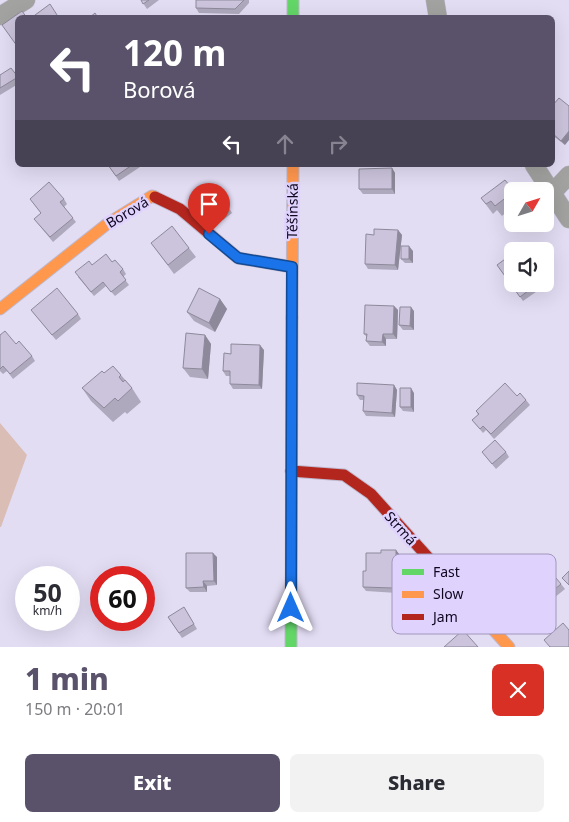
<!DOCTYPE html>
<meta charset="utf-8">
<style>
:root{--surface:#fff;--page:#f2f2f3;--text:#2b2b33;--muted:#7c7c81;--accent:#59526a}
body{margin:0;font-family:"Noto Sans",sans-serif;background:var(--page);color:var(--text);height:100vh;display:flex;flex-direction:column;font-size:19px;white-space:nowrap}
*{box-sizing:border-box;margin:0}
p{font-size:16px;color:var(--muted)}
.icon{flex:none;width:28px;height:28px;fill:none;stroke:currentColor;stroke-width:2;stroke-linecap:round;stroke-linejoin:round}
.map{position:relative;height:647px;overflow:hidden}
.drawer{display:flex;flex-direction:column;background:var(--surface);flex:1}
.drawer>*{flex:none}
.banner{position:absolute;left:15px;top:15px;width:540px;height:152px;border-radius:8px;box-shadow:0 5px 20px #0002;background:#59526a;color:#fff;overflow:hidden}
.needle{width:32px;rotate:51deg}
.fabs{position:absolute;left:504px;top:182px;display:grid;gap:10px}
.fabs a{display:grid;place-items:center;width:50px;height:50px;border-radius:8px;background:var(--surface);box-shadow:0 5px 20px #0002;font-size:25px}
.speed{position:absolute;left:15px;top:566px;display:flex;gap:10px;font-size:25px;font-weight:700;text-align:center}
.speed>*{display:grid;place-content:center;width:65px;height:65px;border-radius:50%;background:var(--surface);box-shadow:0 5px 20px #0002;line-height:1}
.speed small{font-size:12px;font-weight:400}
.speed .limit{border:8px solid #d22;background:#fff;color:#111}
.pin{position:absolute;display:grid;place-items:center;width:42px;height:42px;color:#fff;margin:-51px -21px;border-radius:50% 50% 50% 0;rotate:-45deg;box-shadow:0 0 5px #0007}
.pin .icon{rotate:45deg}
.me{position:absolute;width:55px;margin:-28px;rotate:0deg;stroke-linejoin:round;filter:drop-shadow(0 0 4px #0008)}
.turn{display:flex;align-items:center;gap:18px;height:105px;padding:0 25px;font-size:22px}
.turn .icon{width:65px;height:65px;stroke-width:2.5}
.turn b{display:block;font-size:35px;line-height:42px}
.lanes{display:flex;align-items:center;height:48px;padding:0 25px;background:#0003;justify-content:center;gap:25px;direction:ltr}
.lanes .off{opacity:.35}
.round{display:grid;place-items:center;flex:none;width:52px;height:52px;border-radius:8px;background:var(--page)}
.headline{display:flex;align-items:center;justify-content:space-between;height:85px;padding:0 25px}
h1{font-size:30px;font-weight:800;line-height:38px;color:var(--accent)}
.action{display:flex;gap:10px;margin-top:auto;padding:10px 25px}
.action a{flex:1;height:58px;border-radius:8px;background:var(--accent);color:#fff;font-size:20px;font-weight:800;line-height:58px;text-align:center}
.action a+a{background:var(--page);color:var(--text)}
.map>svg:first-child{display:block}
.green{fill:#dabeb6}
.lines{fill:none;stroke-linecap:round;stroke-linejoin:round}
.street-casing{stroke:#beb8cc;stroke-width:19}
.fast-casing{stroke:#beb8cc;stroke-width:13}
.slow-casing{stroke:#beb8cc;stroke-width:13}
.jam-casing{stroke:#beb8cc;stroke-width:13}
.street{stroke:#a2a2a0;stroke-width:18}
.fast{stroke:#63d668;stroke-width:11}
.slow{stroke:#ff974d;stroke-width:11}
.jam{stroke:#b3261e;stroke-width:11}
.wall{fill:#afa9bd}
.shaded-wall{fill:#8e899a}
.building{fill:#cbc4dc;stroke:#8e899a}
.route-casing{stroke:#114b97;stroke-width:12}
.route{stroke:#1a73e8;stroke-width:9}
.labels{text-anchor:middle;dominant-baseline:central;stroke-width:5;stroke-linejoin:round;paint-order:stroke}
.street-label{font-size:14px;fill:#0f071f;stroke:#dfd3fe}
.key{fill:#dfd3fe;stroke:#a196bb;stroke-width:1}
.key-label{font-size:14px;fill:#0f071f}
</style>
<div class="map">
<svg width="569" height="647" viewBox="0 0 569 647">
<rect width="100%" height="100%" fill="#e3ddf4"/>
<path class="green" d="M0,423l27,32 -26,72h-1z"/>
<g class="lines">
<g class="street-casing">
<path id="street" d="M435,0l3,18
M0,16l26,-16
M534,165l35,54
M553,192l16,-17"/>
</g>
<g class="fast-casing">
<path id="fast" d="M293,0v18
M291,647l1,-329"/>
</g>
<g class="slow-casing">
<path id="slow" d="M0,309l107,-85 45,-28 3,1
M292,318l1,-153
M443,574l66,73"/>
</g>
<g class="jam-casing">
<path id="jam" d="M155,197l25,12 58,49 54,9
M291,471l53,4 27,19 72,80"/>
</g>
<use href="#street" class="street"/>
<use href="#fast" class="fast"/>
<use href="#slow" class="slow"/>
<use href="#jam" class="jam"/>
</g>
<path class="wall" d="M141,0h18l-12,9z
M196,0h53v3l-10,11 -40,-1 -3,-5z
M0,75l18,2v7l-18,11z
M552,106l13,39 -13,-10z
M108,165h35l-24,16z
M392,168l3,5v21h-32l-4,-5z
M512,191v16l-10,9 -5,-6 -4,4 -12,-16z
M206,196l4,1 19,11 3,5 -9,7z
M30,199h34l3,5 -3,3 12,15 -23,20 -19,-23 7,-6z
M398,230l4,5 -4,35 -30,-1 -3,-5 9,-29z
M151,243l38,5 7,9 -22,17z
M413,251v12h-8l-4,-4z
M112,262l11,7 3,5 -3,3 6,8 -14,11 -9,-10 -12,10 -16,-19 14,-12z
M497,265l15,19h29l2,3 -20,14z
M220,299l7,10 -12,23 -21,-11 -7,-9z
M394,306l4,4 -1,29h-11v7h-16l-4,-5 1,-4 -3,-3z
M31,310l47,4 3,5 -25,21z
M414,311v19h-11l-4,-5z
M0,335l16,9 16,12 3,5 -22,18 -6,-8 -4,3 -3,-3z
M205,335l6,9 -3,35 -18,-2 -7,-9z
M264,350l-2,39h-29l-3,-5v-8h-4l-3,-5 8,-17z
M121,375l11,13 9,14 -14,12 -2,-2 -12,10 -22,-21 -9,-13z
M394,385l3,5 -2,27 -29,-1 -3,-5 1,-11h-4l-3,-5z
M414,393v19l-11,-1 -3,-4z
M526,400l4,5 -36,34 -8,-9 -3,3 -11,-13 6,-5 -2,-4z
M482,452h24l3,5 -13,12z
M381,553l19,2v22h-3v16l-31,-2 -3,-4 3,-16z
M217,557v28l-10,1v6h-17l-4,-4z
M561,584l4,5 -38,31 -21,-26z
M187,612l10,17 -15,9 -14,-21z"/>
<path class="shaded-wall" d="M569,131v9l-4,5 -4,-4z
M392,168l3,5v21l-3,-5z
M398,230l4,5 -4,35 -3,-5z
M409,246l4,5v12l-4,-4z
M220,299l7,10 -12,23 -6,-9z
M394,306l4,4 -1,29 -4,-5z
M411,307l3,4v19l-4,-4z
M383,334l3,5v7l-4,-4z
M205,335l6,9 -3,35 -6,-10z
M260,345l4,5 -2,39 -3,-4z
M394,385l3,5 -2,27 -3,-4z
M411,388l3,5v19l-3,-5z
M396,550l4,5v22l-4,-5z
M213,553l4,4v28l-3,-4z
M394,572l3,5v16l-4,-5z
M203,581l4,5v6l-3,-5z"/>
<path class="building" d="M141,0h8l-6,4z
M196,0h48l-9,9 -39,-1z
M50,4l9,14h-28z
M22,11l5,7h-9v28h-1l-15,-21z
M95,13l3,5h-9z
M11,68l7,9 -18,11v-13z
M559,98l10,8v25l-8,10 -9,-8v-27z
M108,165h24l-16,11z
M392,168v21h-33v-20z
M505,180l9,11h-2v2l-17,13 -4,-5 -5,3 -5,-6z
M49,182l15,17 -4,3 13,16 -23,19 -16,-18 7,-6 -11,-14z
M216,192l13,16 -9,7 -14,-19 3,-2 1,3z
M172,226l17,22 -21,17 -17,-22z
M374,229l24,1 -3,35 -30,-1 1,-30 8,1z
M401,246h8v13h-8z
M522,247l3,4h-9z
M106,254l6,8 3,-2 8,9 -3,3 6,8 -15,12 -8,-10 -12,10 -16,-20 14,-11 3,4z
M512,254v30h25l-17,13 -23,-32z
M57,288l21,26 -26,21 -21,-25z
M199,288l21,11 -11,24 -22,-11z
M365,305l29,1 -1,28h-10l-1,8 -16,-1 1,-7h-3z
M400,307h11l-1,19 -11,-1z
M5,331l11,13 3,-3 13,15 -22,18 -7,-8 -3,3v-34z
M186,333l19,2 -3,34 -19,-1z
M231,344l29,1 -1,40 -29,-1v-13h-7l1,-18 7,1z
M113,366l8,9 -2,2 4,5 2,-2 7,8 -14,13 -3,-3 -11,10 -22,-20 20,-17 2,2z
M357,383l37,2 -2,28 -29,-2 1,-15 -7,-1z
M505,383l12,13 3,-3 6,7 -35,34 -8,-8 -3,3 -8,-9 7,-6 -3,-3z
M400,388h11v19h-11z
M495,440l11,12 -14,12 -10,-12z
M381,550h15v22h-2l-1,16 -30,-1v-16h3v-18h15z
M186,553h27l1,28h-11l1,6 -18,1z
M541,560l20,24 -37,31 -18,-21 6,-6 -2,-2z
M569,571v14l-7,-7z
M184,607l10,17 -15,9 -11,-16z
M563,623l6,7v17h-19l-6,-7z
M463,630l15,17h-34z"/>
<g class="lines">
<g class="route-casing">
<path id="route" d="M209,234l29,24 54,9 -1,341"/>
</g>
<use href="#route" class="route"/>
</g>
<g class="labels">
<g class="street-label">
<text transform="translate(292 211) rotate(-89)">Těšínská</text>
<text transform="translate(127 212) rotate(-31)">Borová</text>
<text transform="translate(401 528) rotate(48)">Strmá</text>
</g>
</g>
<rect x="392" y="554" width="164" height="80" rx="8" class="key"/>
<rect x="402" y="569" width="22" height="6" fill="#63d668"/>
<rect x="402" y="591" width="22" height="7" fill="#ff974d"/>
<rect x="402" y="614" width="22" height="6" fill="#b3261e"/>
<g class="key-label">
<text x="433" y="577">Fast</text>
<text x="433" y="599">Slow</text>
<text x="433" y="622">Jam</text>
</g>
</svg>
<div class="fabs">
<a><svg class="needle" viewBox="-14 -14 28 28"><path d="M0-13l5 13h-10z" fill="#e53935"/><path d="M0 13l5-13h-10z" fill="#7c7c81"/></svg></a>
<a><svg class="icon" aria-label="sound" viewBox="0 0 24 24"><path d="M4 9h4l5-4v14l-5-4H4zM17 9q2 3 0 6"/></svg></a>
</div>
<div class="speed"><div>50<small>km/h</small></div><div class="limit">60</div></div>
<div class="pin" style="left:209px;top:234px;background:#d93025"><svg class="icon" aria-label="arrive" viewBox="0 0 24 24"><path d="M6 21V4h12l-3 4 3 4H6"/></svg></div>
<svg class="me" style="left:291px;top:608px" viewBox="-20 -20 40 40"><path d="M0-17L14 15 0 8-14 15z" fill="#1a73e8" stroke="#fff" stroke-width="4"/></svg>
<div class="banner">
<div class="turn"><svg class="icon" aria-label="left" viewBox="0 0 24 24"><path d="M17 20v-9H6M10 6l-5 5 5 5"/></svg><div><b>120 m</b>Borová</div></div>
<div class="lanes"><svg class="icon" aria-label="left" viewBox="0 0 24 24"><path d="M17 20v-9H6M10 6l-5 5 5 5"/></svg><svg class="icon off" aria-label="ahead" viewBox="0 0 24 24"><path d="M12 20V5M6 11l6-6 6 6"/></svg><svg class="icon off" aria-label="right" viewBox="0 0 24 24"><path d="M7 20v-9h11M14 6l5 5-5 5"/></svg></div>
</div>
</div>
<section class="drawer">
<div class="headline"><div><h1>1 min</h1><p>150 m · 20:01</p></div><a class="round" style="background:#d93025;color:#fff"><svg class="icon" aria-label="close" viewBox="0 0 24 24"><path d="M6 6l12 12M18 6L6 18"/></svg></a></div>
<div class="action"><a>Exit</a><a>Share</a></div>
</section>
